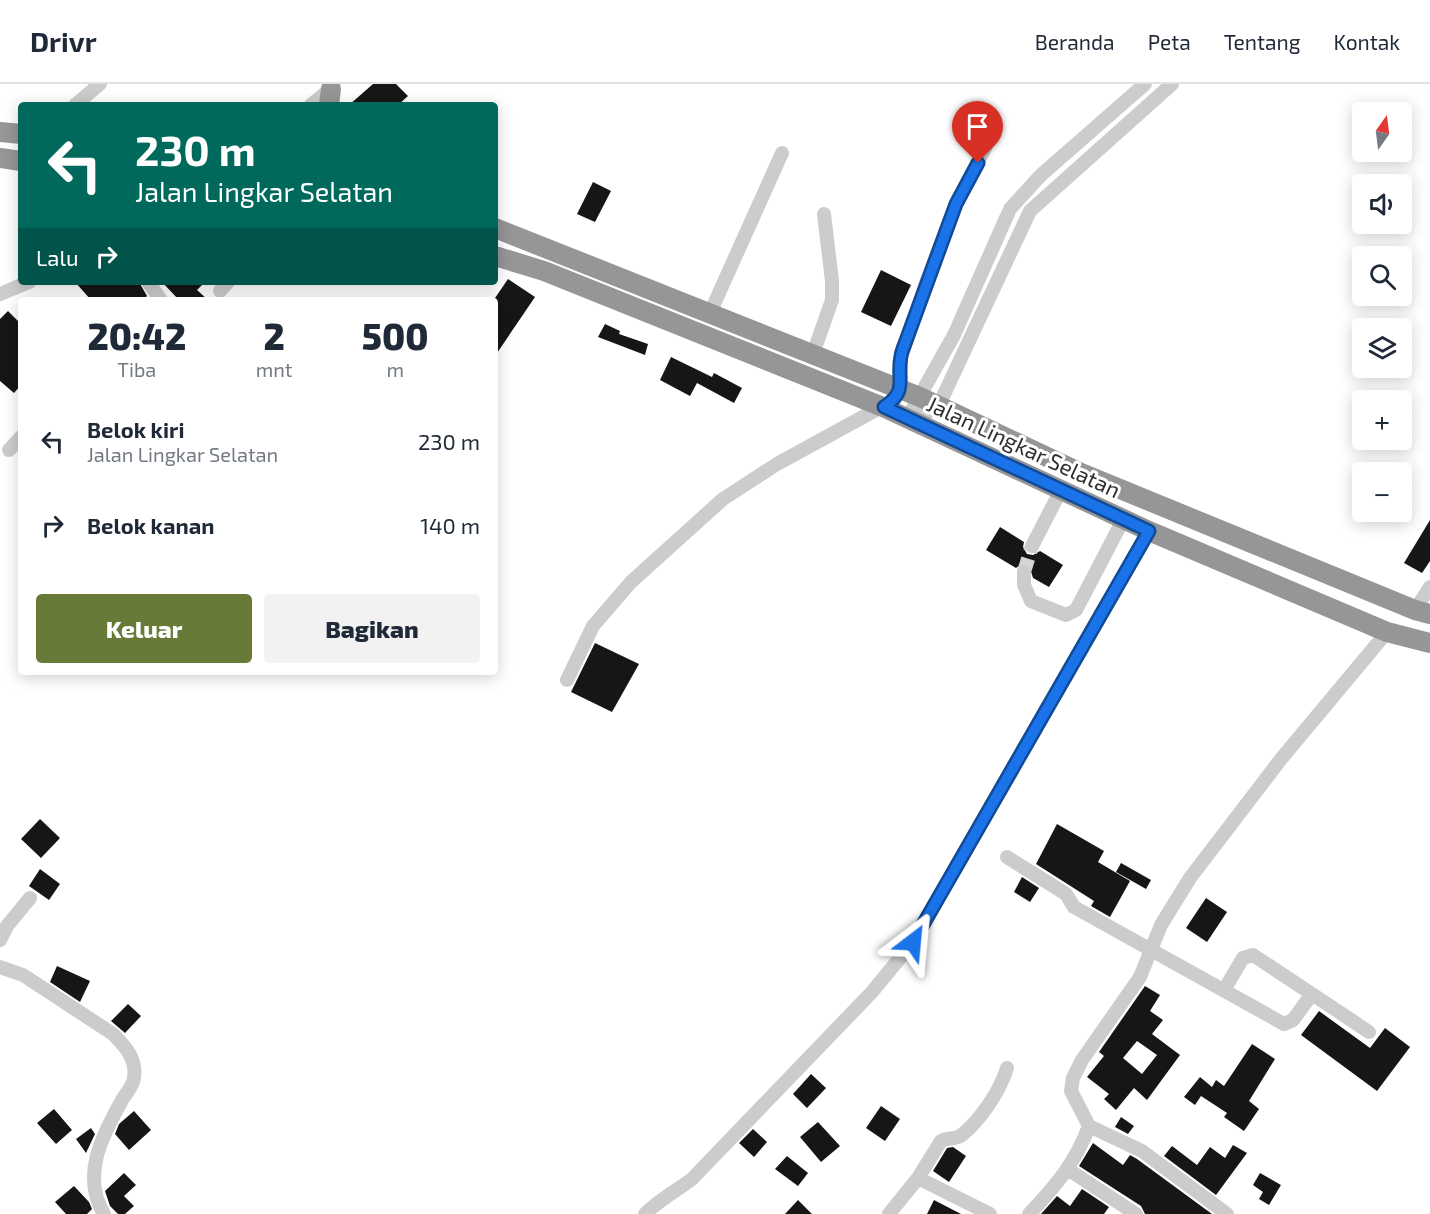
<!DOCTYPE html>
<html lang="id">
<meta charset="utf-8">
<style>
:root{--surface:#fff;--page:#f2f2f3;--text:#1f2937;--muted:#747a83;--line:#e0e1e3;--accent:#677a38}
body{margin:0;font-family:"Exo 2",sans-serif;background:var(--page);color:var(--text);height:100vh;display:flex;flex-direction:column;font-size:22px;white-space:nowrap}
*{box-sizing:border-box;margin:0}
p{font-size:20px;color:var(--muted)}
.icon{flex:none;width:33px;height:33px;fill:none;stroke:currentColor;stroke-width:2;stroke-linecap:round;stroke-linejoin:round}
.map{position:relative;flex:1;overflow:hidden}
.sheet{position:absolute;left:18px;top:213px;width:480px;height:378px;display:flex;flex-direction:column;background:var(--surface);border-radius:6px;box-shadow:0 3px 15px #0003}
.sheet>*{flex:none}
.hud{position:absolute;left:18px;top:18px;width:480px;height:183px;border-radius:6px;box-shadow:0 3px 15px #0003;background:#00695c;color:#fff;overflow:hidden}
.needle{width:39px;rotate:14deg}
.fabs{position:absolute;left:1352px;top:18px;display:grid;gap:12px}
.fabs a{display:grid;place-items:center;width:60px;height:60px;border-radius:6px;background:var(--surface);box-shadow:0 3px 15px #0003;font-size:30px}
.pin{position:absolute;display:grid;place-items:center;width:51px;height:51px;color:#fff;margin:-62px -26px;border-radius:50% 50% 50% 0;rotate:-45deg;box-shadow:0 0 6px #0007}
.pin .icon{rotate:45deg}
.me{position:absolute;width:66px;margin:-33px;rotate:29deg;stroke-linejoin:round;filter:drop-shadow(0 0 4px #0008)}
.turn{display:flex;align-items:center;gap:21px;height:126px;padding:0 18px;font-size:27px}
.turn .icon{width:78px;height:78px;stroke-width:2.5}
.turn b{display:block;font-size:42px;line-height:51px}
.then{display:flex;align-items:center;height:57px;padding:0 18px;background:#0003;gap:12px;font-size:22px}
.eta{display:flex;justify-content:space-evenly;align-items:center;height:102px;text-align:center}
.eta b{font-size:36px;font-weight:800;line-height:42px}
.primary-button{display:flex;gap:12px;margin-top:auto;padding:12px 18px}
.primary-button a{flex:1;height:69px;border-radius:6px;background:var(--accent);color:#fff;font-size:24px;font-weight:800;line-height:69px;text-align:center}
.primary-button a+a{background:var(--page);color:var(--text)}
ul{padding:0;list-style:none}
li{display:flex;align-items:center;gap:18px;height:84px;padding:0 18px}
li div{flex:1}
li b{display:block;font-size:22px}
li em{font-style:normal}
header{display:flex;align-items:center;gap:36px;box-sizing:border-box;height:84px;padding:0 30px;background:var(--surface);border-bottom:2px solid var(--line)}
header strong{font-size:28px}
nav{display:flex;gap:33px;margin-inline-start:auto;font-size:21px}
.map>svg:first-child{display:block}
.building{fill:#161616;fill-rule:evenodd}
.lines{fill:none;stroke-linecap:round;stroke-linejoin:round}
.minor-tunnel{stroke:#d5d5d5;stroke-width:14;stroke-dasharray:14 7;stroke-linecap:butt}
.minor{stroke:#ccc;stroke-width:14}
.highway{stroke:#969696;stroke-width:20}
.route-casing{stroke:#114b97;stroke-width:15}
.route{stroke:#1a73e8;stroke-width:10}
.labels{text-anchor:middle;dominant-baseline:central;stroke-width:6;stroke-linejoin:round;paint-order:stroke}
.street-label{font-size:22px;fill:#2f2f2f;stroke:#fff}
</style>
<header>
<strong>Drivr</strong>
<nav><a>Beranda</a><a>Peta</a><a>Tentang</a><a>Kontak</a></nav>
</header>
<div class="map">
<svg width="1430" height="1130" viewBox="0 0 1430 1130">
<rect width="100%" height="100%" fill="#fff"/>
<path class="building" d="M373,0h23l12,12 -10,9h-49z
M593,98l18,9 -16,31 -18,-8z
M881,186l30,15 -20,41 -30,-14z
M508,195l27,18 -40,59v-58z
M75,198h64l8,14 -4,4h-52z
M162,198h43l-8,8 11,10h-29z
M8,227l13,13v61l-7,8 -14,-12v-62z
M605,240l15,7 -1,3 29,10 -3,11 -47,-18z
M671,273l41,20 2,-4 28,15 -8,15 -37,-20 -7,13 -30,-16z
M1430,436v41l-8,12 -18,-10z
M1000,443l24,15 -1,5 4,7 6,1 7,-4 23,14 -14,22 -16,-9 -4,-13 -6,-2 -7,5 -30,-18z
M595,559l44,21 -27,48 -41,-20z
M40,735l20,19 -19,20 -20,-19z
M1057,740l47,27 -6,11 32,19 -20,36 -19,-11 3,-5 -58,-37z
M1121,779l30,17 -5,9 -30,-17z
M40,785l20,15 -11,16 -20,-14z
M1022,793l17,11 -9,14 -16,-10z
M1206,814l21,14 -20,30 -21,-14z
M57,882l33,15 -10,21 -30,-20z
M1145,902l15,9 -10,16 13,9 -11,14 28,21 -33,45 -13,-12 -18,22 -12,-11 5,-5 -22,-17 17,-21 -5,-4zM1137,957l20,14 -15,19 -19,-16z
M128,920l13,12 -16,17 -14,-12z
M1319,927l51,37 15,-20 25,19 -33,44 -76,-56z
M1252,960l23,15 -26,42 10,8 -15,22 -20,-14 3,-4 -26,-17 -6,9 -11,-8 16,-20 12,10 4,-7 8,6z
M811,990l15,14 -19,20 -14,-14z
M881,1022l19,13 -15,22 -19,-13z
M54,1025l18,21 -16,14 -19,-21z
M134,1027l17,19 -22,20 -14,-16 4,-10z
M1121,1033l13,9 -6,8 -13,-7z
M818,1038l22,24 -19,16 -21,-25z
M91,1044l4,6 -9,19 -10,-14z
M753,1045l14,13 -13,15 -15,-14z
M1093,1059l30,22 7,-10 7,4 75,55h-67l-4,-8 -62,-40z
M1233,1061l14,8 -31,42 -52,-39 8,-10 25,19 13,-18 15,11z
M953,1063l13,9 -17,26 -16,-11 14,-23z
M787,1072l21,17 -10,13 -23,-17z
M124,1089l12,12 -12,11 10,10 -9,8h-7l-8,-8 -5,-15z
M1260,1089l21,12 -12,20 -10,-6 4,-7 -10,-7z
M74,1102l15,16 3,7 -5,5h-21l-11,-12z
M1082,1105l27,18 -5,7h-63l16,-18 13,10z
M798,1116l14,14h-27z
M934,1116l27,14h-34z"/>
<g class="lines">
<path class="minor-tunnel" d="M1024,488l8,-26"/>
<path class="minor" d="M75,21l25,-21
M311,21l22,-18
M148,198l13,18
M220,207l8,-9
M0,210l29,-12
M710,229l72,-160
M813,270l19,-54v-19l-8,-67
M908,333l46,-82 56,-126 31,-34 104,-91
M915,337l24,-16 91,-194 142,-127
M9,366l12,-13
M1032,462l28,-54
M1024,488v13l7,16 35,14 10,-5 47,-90
M1415,526l15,-23
M567,596l26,-54 38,-44 92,-83 54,-35 117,-64 7,-11v-32l26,-77 29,-76 32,-62
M1007,773l59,37 8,13 210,117 9,-4 19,-26 -59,-39 -10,3 -19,32
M0,856l7,-14 23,-28
M0,883l23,8 90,59c12,12 24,25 21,44 -1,9 -9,16 -13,24 -19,34 -40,74 -17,112
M1312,910l57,38
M1089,1042l53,25 85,63
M1069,1086l67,44
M918,1094l23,-37c7,-4 16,-1 22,-7 18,-15 37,-43 44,-66
M645,1130c14,-14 31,-23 47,-35l180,-187 41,-50 236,-411
M889,1130l29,-36 72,36
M1029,1130c26,-27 47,-52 60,-88l-18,-35 2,-13 9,-18 58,-83 21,-52 29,-47 91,-119 106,-127"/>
<path class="highway" d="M329,21l2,-16
M0,48l21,2
M0,74l21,3
M495,144l425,169 161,76 334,137 15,4
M495,172l49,15 339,136 266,124 238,101 43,11"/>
</g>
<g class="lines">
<g class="route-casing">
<path id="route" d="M913,858l236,-411 -265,-124c25,-17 12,-27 17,-51 1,-6 4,-12 6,-18l49,-134 22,-41"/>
</g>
<use href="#route" class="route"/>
</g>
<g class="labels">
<g class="street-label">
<text transform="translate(1024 362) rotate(25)">Jalan Lingkar Selatan</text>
</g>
</g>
</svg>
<div class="fabs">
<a><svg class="needle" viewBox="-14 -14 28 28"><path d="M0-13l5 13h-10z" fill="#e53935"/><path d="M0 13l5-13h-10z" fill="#747a83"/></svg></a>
<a><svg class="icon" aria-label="sound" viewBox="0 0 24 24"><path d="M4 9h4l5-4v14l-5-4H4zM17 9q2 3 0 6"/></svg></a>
<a><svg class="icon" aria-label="search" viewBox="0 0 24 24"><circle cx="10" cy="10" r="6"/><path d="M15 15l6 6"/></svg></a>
<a><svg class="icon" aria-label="layers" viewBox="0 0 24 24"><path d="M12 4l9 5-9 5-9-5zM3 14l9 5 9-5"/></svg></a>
<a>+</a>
<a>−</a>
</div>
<div class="pin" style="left:978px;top:79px;background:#d93025"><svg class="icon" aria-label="arrive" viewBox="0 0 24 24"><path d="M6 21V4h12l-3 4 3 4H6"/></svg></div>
<svg class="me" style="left:913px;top:858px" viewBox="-20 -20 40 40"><path d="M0-17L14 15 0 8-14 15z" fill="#1a73e8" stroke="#fff" stroke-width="4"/></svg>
<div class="hud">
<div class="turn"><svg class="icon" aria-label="left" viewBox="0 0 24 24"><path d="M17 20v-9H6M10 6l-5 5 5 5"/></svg><div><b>230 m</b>Jalan Lingkar Selatan</div></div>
<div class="then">Lalu<svg class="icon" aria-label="right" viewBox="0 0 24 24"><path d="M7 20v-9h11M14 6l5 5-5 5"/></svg></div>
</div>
<section class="sheet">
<div class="eta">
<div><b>20:42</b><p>Tiba</p></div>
<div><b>2</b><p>mnt</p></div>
<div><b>500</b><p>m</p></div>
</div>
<ul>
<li><svg class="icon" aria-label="left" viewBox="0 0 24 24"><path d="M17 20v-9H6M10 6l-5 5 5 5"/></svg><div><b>Belok kiri</b><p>Jalan Lingkar Selatan</p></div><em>230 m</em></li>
<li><svg class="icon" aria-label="right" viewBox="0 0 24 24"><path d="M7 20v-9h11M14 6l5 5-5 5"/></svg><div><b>Belok kanan</b></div><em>140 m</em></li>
</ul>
<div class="primary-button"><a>Keluar</a><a>Bagikan</a></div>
</section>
</div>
